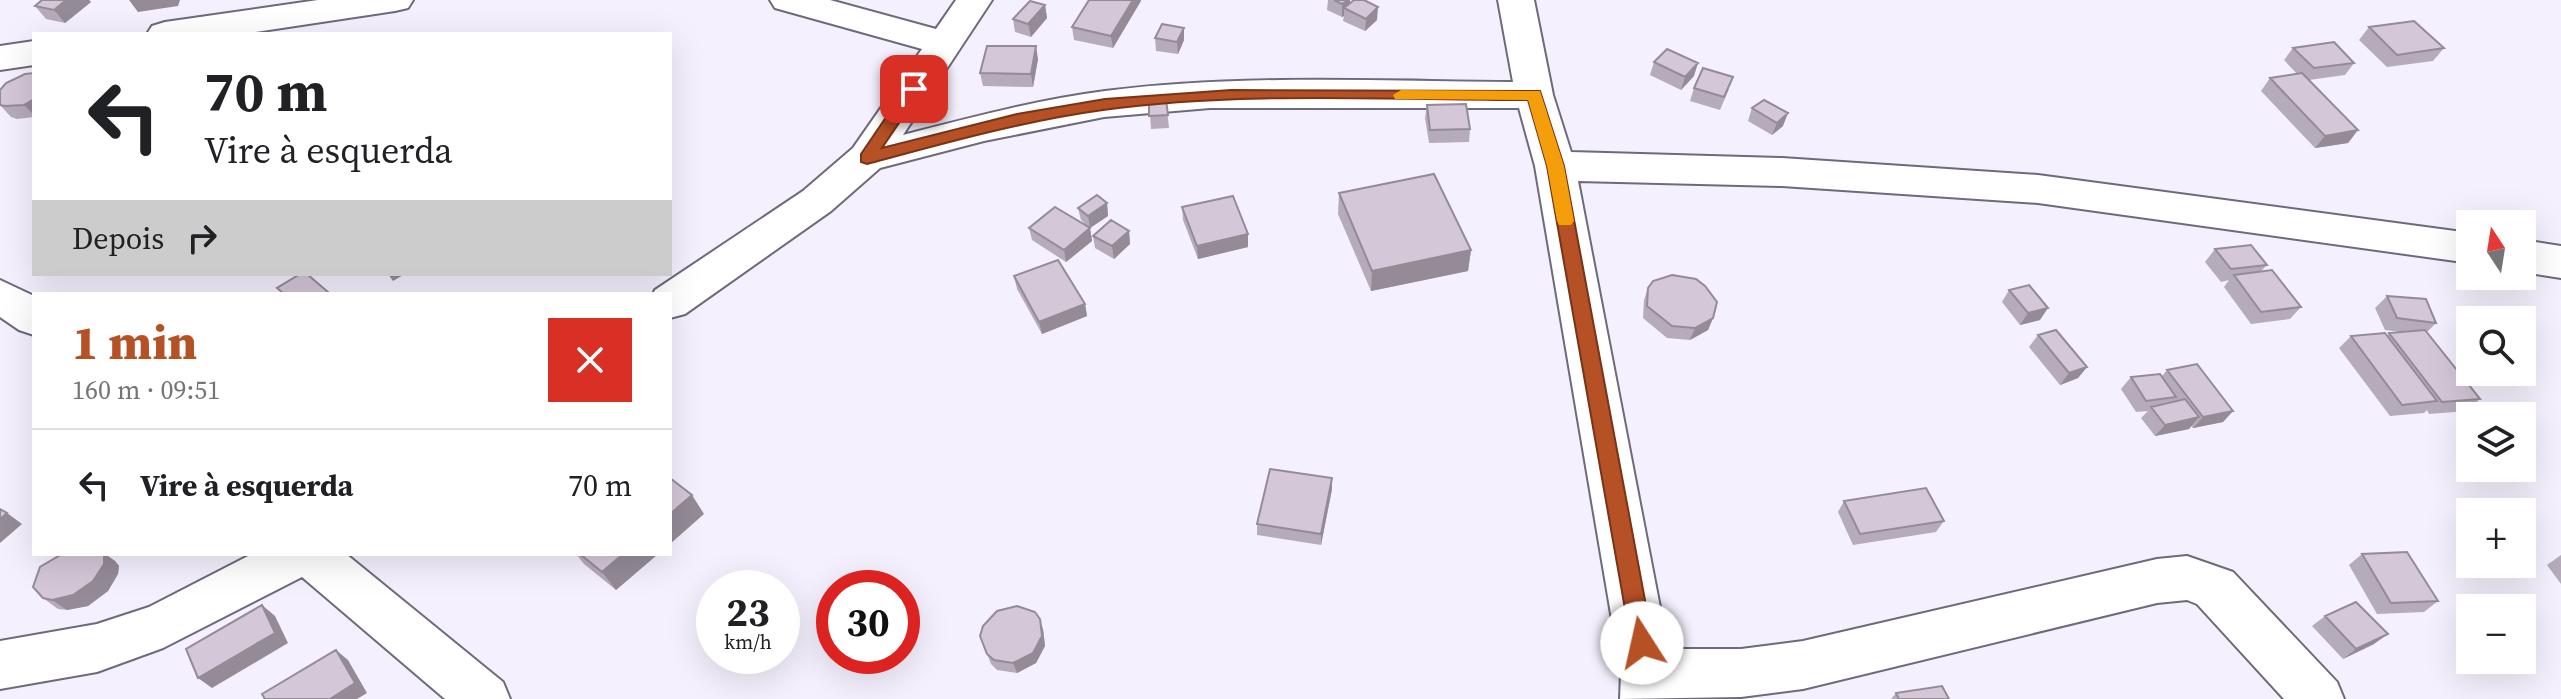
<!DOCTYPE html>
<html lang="pt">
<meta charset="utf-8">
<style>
:root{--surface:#fff;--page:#f6f6f6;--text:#202124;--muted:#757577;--line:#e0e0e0;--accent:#b65025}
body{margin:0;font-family:"Source Serif 4",serif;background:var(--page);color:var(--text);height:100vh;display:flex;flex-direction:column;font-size:30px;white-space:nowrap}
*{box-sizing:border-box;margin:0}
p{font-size:26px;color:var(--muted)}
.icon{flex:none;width:44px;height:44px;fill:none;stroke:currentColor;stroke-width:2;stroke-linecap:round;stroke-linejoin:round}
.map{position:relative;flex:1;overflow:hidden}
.details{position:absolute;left:32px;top:292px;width:640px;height:264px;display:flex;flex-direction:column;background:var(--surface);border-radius:0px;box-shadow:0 8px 32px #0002}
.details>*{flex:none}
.top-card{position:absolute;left:32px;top:32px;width:640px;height:244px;border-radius:0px;box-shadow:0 8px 32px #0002;background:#fff;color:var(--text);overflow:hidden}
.needle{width:52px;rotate:348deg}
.controls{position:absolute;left:2456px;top:210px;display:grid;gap:16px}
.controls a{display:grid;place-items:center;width:80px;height:80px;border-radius:0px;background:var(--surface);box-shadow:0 8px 32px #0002;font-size:40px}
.speed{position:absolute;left:696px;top:570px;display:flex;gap:16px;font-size:40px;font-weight:700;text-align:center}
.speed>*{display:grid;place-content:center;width:104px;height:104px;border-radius:50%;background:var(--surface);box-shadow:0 8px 32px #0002;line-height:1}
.speed small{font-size:20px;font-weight:400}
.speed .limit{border:12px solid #d22;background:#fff;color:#111}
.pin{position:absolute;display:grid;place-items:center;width:68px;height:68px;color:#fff;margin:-34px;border-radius:16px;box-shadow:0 4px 12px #0006}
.me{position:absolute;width:88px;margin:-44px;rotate:350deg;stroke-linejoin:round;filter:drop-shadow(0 0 6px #0008)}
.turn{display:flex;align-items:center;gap:28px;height:168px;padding:0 40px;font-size:36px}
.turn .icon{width:104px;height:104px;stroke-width:2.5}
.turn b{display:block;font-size:56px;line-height:68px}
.then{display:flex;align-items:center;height:76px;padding:0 40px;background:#0003;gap:16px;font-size:30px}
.round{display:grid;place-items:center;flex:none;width:84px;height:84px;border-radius:0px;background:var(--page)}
.head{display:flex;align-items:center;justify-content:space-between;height:136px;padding:0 40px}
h1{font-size:48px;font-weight:800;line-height:60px;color:var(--accent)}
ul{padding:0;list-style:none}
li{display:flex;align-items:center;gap:24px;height:112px;padding:0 40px;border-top:2px solid var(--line)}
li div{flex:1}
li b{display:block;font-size:30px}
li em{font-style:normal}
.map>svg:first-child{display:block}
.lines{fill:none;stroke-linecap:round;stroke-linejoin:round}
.street-casing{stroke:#6e697b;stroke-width:4}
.street{fill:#fff;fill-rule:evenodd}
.wall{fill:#b6abba}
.shaded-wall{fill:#948b97}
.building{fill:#d4c7d8;stroke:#948b97;stroke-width:2}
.route{fill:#b65025;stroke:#763418;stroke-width:2}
.slow{fill:#f59e0b}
</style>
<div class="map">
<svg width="2561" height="699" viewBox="0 0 2561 699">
<rect width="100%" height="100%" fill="#f4f0fd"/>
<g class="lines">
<g class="street-casing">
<path id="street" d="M318,0h95l-5,8 -13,3 -152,23h-96l5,-8 13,-4z
M770,0h60l106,29 20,-29h36l-89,135c66,-17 133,-35 202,-44 135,-17 272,-10 408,-9l-15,-82h36l19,95 18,57 211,6 256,17 432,58v30l-432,-60 -256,-17 -204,-5 90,468h73l62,-8 354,-82 30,-3 46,16 104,110 7,17h-60l-87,-95 -10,-4 -30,3 -354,86 -62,8 -121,2 1,-26 -86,-507 -16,-58h-309l-106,9 -120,24 -104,27 -49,43 -146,103 -15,4v-24h-17l2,-4 148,-99 50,-43 69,-99 -147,-41z
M34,41v24l-34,5v-24z
M2522,240l39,6v32l-39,-6z
M0,280l34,16v39l-15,-5 -19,-13z
M252,554h94l157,128 7,17h-65l-143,-122 -139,71 -66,24 -97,17v-48l97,-17 52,-17z"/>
</g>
<use href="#street" class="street"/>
</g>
<path class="wall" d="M42,0h47l2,2 -26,21 -19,-4 -11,-13z
M1089,0h52l-28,48 -39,-8 -2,-13z
M1328,0h22v3l27,17 -12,11 -22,-10 1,-5 -2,1 -15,-7z
M1045,5l2,13 -16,19 -16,-5 -2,-13z
M2369,27l75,21 -11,13 -46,6 -28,-27z
M1184,28v12l-6,14 -22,-3 -1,-13z
M2293,48l61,15 -9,12 -36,5 49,50 -10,13 -33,5 -54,-57 9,-13 27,-4 -13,-14z
M1038,59l-5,28 -50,-1 -3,-13z
M1654,62l40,14 -13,14 -31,-15z
M34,73v44l-17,2 -6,-2 -11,-12z
M1694,88l35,1 -9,21 -30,-9z
M1166,99l3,29 -18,1 -2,-29z
M1427,105l43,24 -1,13 -40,1 -4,-25z
M1752,108l31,18 -11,9 -24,-14z
M1339,193l132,57 -3,21 -97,20 -33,-77z
M1107,203l1,13 -18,12 2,13 -26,21 -34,-22 -3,-12h60l-8,-8 -3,-12z
M1182,207l66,27v13l-50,12 -15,-39z
M1129,231l1,13 -16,15 -19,-11 -2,-12z
M2215,249l52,16 -6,6 40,36 -11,12 -39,5 -27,-37 5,-7 -8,2 -16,-20z
M1014,276l71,28 2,12 -45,18 -25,-45z
M1648,288l65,30 -5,12 -18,10 -23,-2 -24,-20 1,-18z
M2009,290l31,30 -20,5 -18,-23z
M2387,296l49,27 -9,9 53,67 -13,12 -38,3 -2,-4 -3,3 -34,3 -51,-68 12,-12h36l2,-3 12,-1 -16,-2 -10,-22z
M2038,335l49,32 -9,11 -18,7 -31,-38z
M2167,370l66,41 -10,11 -30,6 -2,-2 -2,3 -34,7 -14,-18 7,-7 -12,1 -15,-23 10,-12 31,-1z
M1332,489l-11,56 -64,-10v-11z
M1844,501l100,20 -8,11 -83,13 -15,-33z
M62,554h43l10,7 4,5 -1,8 -10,17 -20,15 -21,4 -9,-1 -15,-11z
M576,554h82l-42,36 -32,-26z
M2362,554l76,47 -14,11 -47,2 -28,-49z
M2561,555v29l-14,-19z
M2325,616l49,28 -31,15 -31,-33z
M1043,629l2,17 -9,17 -19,10 -20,-3 -6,-6 -11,-28z
M1896,693l53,6h-58z"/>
<path class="shaded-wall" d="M66,0h23l2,2 -26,21 -11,-13z
M129,0h51l-2,6 -40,6z
M1133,0h8v1l-28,47 -2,-12z
M1348,0h2v11l-6,-3v8l-2,1v-13z
M1045,5l2,13 -16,19 -3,-13z
M1378,7l-1,13 -12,11 1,-12z
M1184,28v12l-6,14 -1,-12z
M1036,46l2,13 -5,28 -2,-13z
M1698,63l-4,13 -13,14 4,-13z
M34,99v16l-10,-10z
M1788,113l-5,13 -11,9 5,-12z
M2358,130l-10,13 -33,5 10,-12z
M1107,203l1,13 -18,12 -2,-12z
M1090,228l2,13 -26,21 -2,-12z
M1129,231l1,13 -16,15 -2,-13z
M1248,234v13l-50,12 -1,-13z
M1471,250l-3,21 -97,20 1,-20z
M388,274h17l-12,7z
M1085,304l2,12 -45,18 -3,-12z
M2048,308l-8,12 -20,5 8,-12z
M1713,318l-5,12 -18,10 5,-12z
M2087,367l-9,11 -18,7 9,-12z
M2233,411l-10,11 -30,6 10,-11z
M2199,417l-10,12 -34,7 10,-11z
M1332,478v11l-11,56v-11z
M692,495l12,19 -34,30v-30z
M7,513l15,11 -22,19v-24z
M103,554h2l10,7 4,5 -1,8 -10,17 -20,15 -21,4 -15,-10z
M623,554h35l-42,36 -14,-18z
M262,605l13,11 13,27 -76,45 -14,-10z
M1040,619l3,10 2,17 -9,17 -19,10 -4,-10z
M2388,634l-14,10 -31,15 13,-10z
M336,650l12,10 19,33 -10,6h-27z"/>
<path class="building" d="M42,0h24l-12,10 -19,-4z
M1089,0h44l-22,36 -39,-9z
M1334,0h14l-6,4z
M1354,0h10l14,7 -12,12 -22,-11z
M1030,1l15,4 -17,19 -15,-5z
M2414,21l30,27 -47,7 -28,-28z
M1162,24l22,4 -7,14 -22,-4z
M2334,42l20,21 -40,5 -21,-20z
M987,46h49l-5,28 -51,-1z
M1667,49l31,14 -13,14 -31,-15z
M1703,68l30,9 -9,20 -30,-9z
M34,73v26l-10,6 -19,1 -5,-1v-15l6,-7 19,-9z
M2302,73l56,57 -33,6 -55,-58z
M1166,99l2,16 -19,1v-16z
M1764,100l24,13 -11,10 -25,-15z
M1466,104l4,25 -40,1 -3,-25z
M1434,174l37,76 -99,21 -33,-78z
M1097,195l10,8 -19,13 -10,-8z
M1233,196l15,38 -51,12 -15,-39z
M1055,207l35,21 -26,22 -35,-22z
M1111,220l18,11 -17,15 -19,-10z
M2251,245l16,20 -36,4 -16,-20z
M1058,260l27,44 -46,18 -25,-46z
M2272,270l29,37 -40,5 -27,-37z
M300,274h7l21,18 -2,2h-42l-7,-6z
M1672,275l24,4 9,7 12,16 -4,16 -18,10 -23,-2 -25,-20 1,-18 5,-7z
M2029,285l19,23 -20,5 -19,-23z
M2387,296l39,3 10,24 -39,-5z
M2056,330l31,37 -18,6 -31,-38z
M2425,330l55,69 -38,3 -53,-69z
M2385,333l52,68 -35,4 -51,-69z
M2197,364l36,47 -30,6 -36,-47z
M2160,374l16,23 -30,4 -15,-24z
M2185,399l14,18 -34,8 -14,-18z
M1270,469l62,9 -11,56 -64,-10z
M670,478l22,17 -22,19z
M1926,488l18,33 -84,13 -16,-33z
M0,509l7,4 -7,6z
M2407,552l31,49 -47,2 -29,-49z
M62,554h41l1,2v8l-11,17 -20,14 -21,5 -9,-2 -10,-11 7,-20z
M580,554h43l-21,18z
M2356,602l32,32 -32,15 -31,-33z
M262,605l13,28 -77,45 -12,-29z
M1017,606l18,6 5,7 2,17 -9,17 -20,10 -19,-3 -7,-6 -7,-18 3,-10 14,-15z
M336,650l19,33 -25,16h-65l-3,-5z
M1942,686l7,13h-50l-3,-6z"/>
<path class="route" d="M914,84l8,5 -40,59 135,-34 88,-15 126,-9 309,1 24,75 89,477 -4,7 -7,3 -7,-3 -4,-7 -84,-477 -19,-66c-137,0 -289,-9 -425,10 -80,11 -158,33 -236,54l-6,-2v-8l47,-69z"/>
<path class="slow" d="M1401,90l139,1 24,75 10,55 -3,4h-12l-2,-4 -10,-55 -19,-66 -133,-1 -2,-4z"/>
</svg>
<div class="controls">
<a><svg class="needle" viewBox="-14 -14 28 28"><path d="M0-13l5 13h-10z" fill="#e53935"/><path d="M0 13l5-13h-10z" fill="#757577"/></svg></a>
<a><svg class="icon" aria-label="search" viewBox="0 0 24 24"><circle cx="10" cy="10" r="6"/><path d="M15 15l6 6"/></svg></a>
<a><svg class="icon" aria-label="layers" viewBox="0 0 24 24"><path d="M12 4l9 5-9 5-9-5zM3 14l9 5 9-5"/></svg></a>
<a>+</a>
<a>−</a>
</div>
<div class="speed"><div>23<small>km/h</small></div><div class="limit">30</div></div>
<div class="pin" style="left:914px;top:89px;background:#d93025"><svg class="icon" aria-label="arrive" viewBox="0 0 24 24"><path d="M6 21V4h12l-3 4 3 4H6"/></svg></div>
<svg class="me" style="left:1642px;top:643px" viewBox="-20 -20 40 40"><circle r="19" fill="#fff"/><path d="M0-13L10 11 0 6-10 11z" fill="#b65025"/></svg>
<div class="top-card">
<div class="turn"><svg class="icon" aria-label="left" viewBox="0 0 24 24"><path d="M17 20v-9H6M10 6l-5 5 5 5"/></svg><div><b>70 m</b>Vire à esquerda</div></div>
<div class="then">Depois<svg class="icon" aria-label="right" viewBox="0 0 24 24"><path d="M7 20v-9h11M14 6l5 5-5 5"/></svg></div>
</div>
<section class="details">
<div class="head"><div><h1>1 min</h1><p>160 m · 09:51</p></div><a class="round" style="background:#d93025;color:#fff"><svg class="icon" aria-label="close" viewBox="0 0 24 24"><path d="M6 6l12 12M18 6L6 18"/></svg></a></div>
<ul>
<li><svg class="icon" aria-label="left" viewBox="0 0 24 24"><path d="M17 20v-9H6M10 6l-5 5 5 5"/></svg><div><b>Vire à esquerda</b></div><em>70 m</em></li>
</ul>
</section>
</div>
